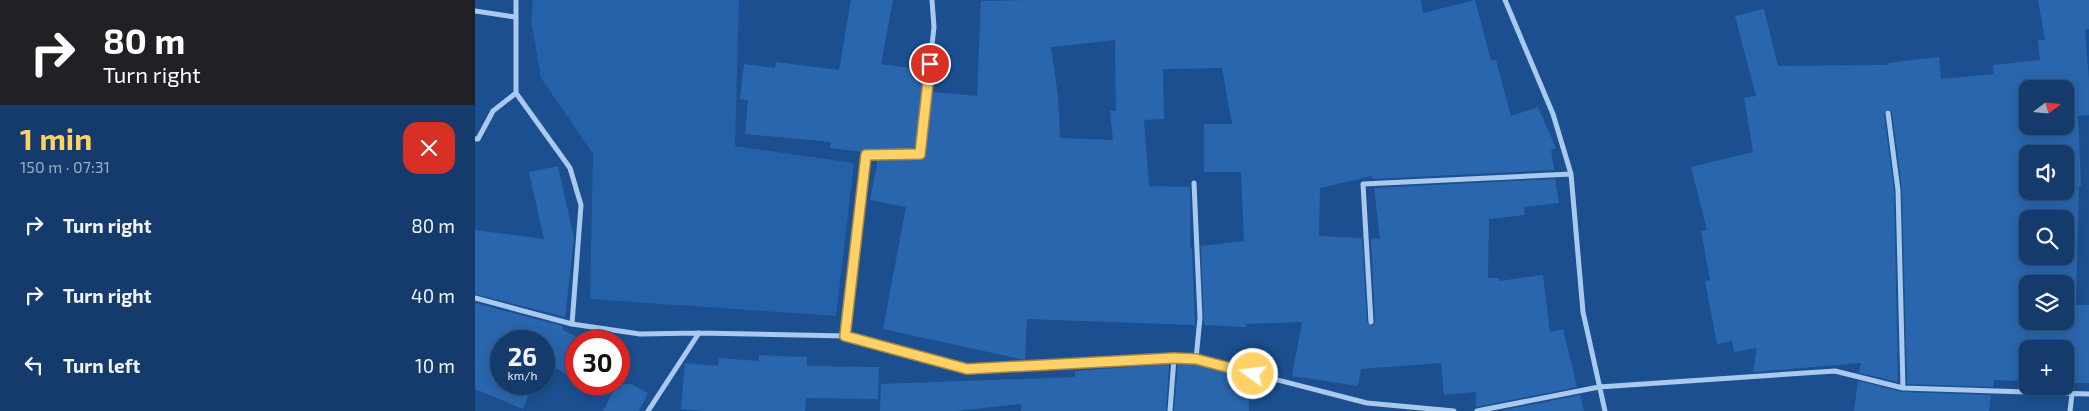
<!DOCTYPE html>
<meta charset="utf-8">
<style>
:root{--surface:#143b6b;--page:#214673;--text:#f1f3f6;--muted:#9dadc1;--line:#33557e;--accent:#ffd166}
body{margin:0;font-family:"Exo 2",sans-serif;background:var(--page);color:var(--text);height:100vh;display:flex;flex-direction:column;font-size:19px;white-space:nowrap}
*{box-sizing:border-box;margin:0}
p{font-size:16px;color:var(--muted)}
.icon{flex:none;width:28px;height:28px;fill:none;stroke:currentColor;stroke-width:2;stroke-linecap:round;stroke-linejoin:round}
.map{position:relative;flex:1;overflow:hidden}
.panel{display:flex;flex-direction:column;background:var(--surface);width:475px}
.panel>*{flex:none}
.banner{background:#202124;color:#fff;overflow:hidden}
.needle{width:32px;rotate:74deg}
.controls{position:absolute;left:1544px;top:80px;display:grid;gap:10px}
.controls a{display:grid;place-items:center;width:55px;height:55px;border-radius:10px;background:var(--surface);box-shadow:0 2px 12px #0003,0 0 0 1px var(--line);font-size:25px}
.speed{position:absolute;left:15px;top:330px;display:flex;gap:10px;font-size:25px;font-weight:700;text-align:center}
.speed>*{display:grid;place-content:center;width:65px;height:65px;border-radius:50%;background:var(--surface);box-shadow:0 2px 12px #0003,0 0 0 1px var(--line);line-height:1}
.speed small{font-size:12px;font-weight:400}
.speed .limit{border:8px solid #d22;background:#fff;color:#111}
.pin{position:absolute;display:grid;place-items:center;width:42px;height:42px;color:#fff;margin:-21px;border:2px solid #fff;border-radius:50%;box-shadow:0 1px 5px #0007}
.me{position:absolute;width:55px;margin:-28px;rotate:284deg;stroke-linejoin:round;filter:drop-shadow(0 0 4px #0008)}
.turn{display:flex;align-items:center;gap:18px;height:105px;padding:0 20px;font-size:22px}
.turn .icon{width:65px;height:65px;stroke-width:2.5}
.turn b{display:block;font-size:35px;line-height:42px}
.round{display:grid;place-items:center;flex:none;width:52px;height:52px;border-radius:15px;background:var(--page)}
.overview{display:flex;align-items:center;justify-content:space-between;height:85px;padding:0 20px}
h1{font-size:30px;font-weight:700;line-height:38px;color:var(--accent)}
ul{padding:0;list-style:none}
li{display:flex;align-items:center;gap:15px;height:70px;padding:0 20px}
li div{flex:1}
li b{display:block;font-size:19px}
li em{font-style:normal}
main{display:flex;flex:1;min-height:0}
.map>svg:first-child{display:block}
.green{fill:#2461a8}
.building{fill:#2a66ad;fill-rule:evenodd}
.lines{fill:none;stroke-linecap:round;stroke-linejoin:round}
.minor{stroke:#a9c9ee;stroke-width:5}
.route-casing{stroke:#a68842;stroke-width:12}
.route{stroke:#ffd166;stroke-width:9}
</style>
<main>
<section class="panel">
<div class="banner">
<div class="turn"><svg class="icon" aria-label="right" viewBox="0 0 24 24"><path d="M7 20v-9h11M14 6l5 5-5 5"/></svg><div><b>80 m</b>Turn right</div></div>
</div>
<div class="overview"><div><h1>1 min</h1><p>150 m · 07:31</p></div><a class="round" style="background:#d93025;color:#fff"><svg class="icon" aria-label="close" viewBox="0 0 24 24"><path d="M6 6l12 12M18 6L6 18"/></svg></a></div>
<ul>
<li><svg class="icon" aria-label="right" viewBox="0 0 24 24"><path d="M7 20v-9h11M14 6l5 5-5 5"/></svg><div><b>Turn right</b></div><em>80 m</em></li>
<li><svg class="icon" aria-label="right" viewBox="0 0 24 24"><path d="M7 20v-9h11M14 6l5 5-5 5"/></svg><div><b>Turn right</b></div><em>40 m</em></li>
<li><svg class="icon" aria-label="left" viewBox="0 0 24 24"><path d="M17 20v-9H6M10 6l-5 5 5 5"/></svg><div><b>Turn left</b></div><em>10 m</em></li>
</ul>
</section>
<div class="map">
<svg width="1614" height="411" viewBox="0 0 1614 411">
<rect width="100%" height="100%" fill="#1b4f8f"/>
<path class="green" d="M58,0h206l-4,146 119,17 -18,153 -246,-17 3,-145 -52,-76 -10,-58z"/>
<path class="building" d="M376,0h42l-12,64 43,6 -8,80 -53,2 -33,-4 1,-6 -86,-8 3,-34 -8,-1 4,-35 31,4 1,-6 63,8z
M553,0h393l2,13 52,-13 16,61 5,-1 15,56 27,-9 18,41 -5,2 3,20 -181,9 -1,-3 -52,12 -1,48 43,2 5,84 5,4 3,-4 -4,-84 9,1 -6,-51 181,-9 4,24 -35,4 1,8 -36,4 -1,59h11v3l44,-6 7,57 13,-3 14,58 -101,20v-15l-32,3 -3,-32 -80,6 -3,17 -66,-10 10,-54 -56,2v3l-42,-2 -3,-79 43,-5 -3,-69h-37v-48h28l-10,-56 -59,1 1,50 -20,1 5,66 41,1v61h2l3,77 -168,-6 -2,41 -142,-31 23,-122 -36,-7 8,-41 45,-2 8,-65 46,4 4,-95zM640,40l1,71h-6l3,29 -53,-2 -2,-42 -7,-49z
M1563,0h51v29l-4,1 4,49v36l-11,1 3,70h-2l-3,119h13v78h-24v-34h-38v32l-33,-1 -1,7 -86,-3 -5,-194 -10,-78 -4,-3 -4,5 10,76 4,192 -39,-9 2,-10 -108,9 4,-24 -23,4 -2,-11 -15,3 -12,-63 5,-1 -9,-49 6,-1 -16,-63 62,-15 -9,-54 12,-2 -21,-80 29,-7 14,57 111,-1 -1,-2 51,-6 2,22 53,-5 -1,-9 47,-5 -2,-20h7zM1552,89h38v37h-38zM1552,154h38v37h-38zM1552,219h38v37h-38zM1552,284h38v37h-38z
M83,166l16,72 -9,79 -90,-23v-64l69,9 -15,-67z
M0,303l88,23v4l23,11h-10v38l-32,-17v-21h-43v43h32l-10,25 -48,-20z
M284,355l48,2v9l72,1 -1,32 -72,-1 -1,13h-101l-23,-2 4,-46 33,3 1,-8 40,3z
M772,359v9l-27,-7z
M720,363l53,14 1,34h-75l4,-47z
M694,364l-3,47h-145v-7l-66,7h-75l1,-27 194,-7v-6z
M1383,381l45,11 88,3 -2,16h-135z
M109,384h24l-5,10z
M142,384h14l17,9 -9,18h-36z
M1105,395l4,16h-84z"/>
<g class="lines">
<path class="minor" d="M41,0v93l54,75 11,37 -9,119
M1030,0l48,114 18,60 12,138 22,99
M0,11l40,6
M1413,113l10,77 5,198
M0,139h3l15,-28 23,-18
M719,183l6,135 -4,41
M0,298l97,26 68,10 59,-1 147,3 121,33 207,-11 22,1 171,44 87,8
M896,322l-8,-138 208,-10
M371,336l20,-181 54,-1 14,-127 -2,-27
M173,411l51,-78
M695,411l4,-53
M1002,411l122,-24 236,-16 68,17 186,6
M1595,411l2,-17"/>
</g>
<g class="lines">
<g class="route-casing">
<path id="route" d="M455,64l-10,90 -54,1 -21,181 122,33 207,-11 22,1 57,15"/>
</g>
<use href="#route" class="route"/>
</g>
</svg>
<div class="controls">
<a><svg class="needle" viewBox="-14 -14 28 28"><path d="M0-13l5 13h-10z" fill="#e53935"/><path d="M0 13l5-13h-10z" fill="#9dadc1"/></svg></a>
<a><svg class="icon" aria-label="sound" viewBox="0 0 24 24"><path d="M4 9h4l5-4v14l-5-4H4zM17 9q2 3 0 6"/></svg></a>
<a><svg class="icon" aria-label="search" viewBox="0 0 24 24"><circle cx="10" cy="10" r="6"/><path d="M15 15l6 6"/></svg></a>
<a><svg class="icon" aria-label="layers" viewBox="0 0 24 24"><path d="M12 4l9 5-9 5-9-5zM3 14l9 5 9-5"/></svg></a>
<a>+</a>
</div>
<div class="speed"><div>26<small>km/h</small></div><div class="limit">30</div></div>
<div class="pin" style="left:455px;top:64px;background:#d93025"><svg class="icon" aria-label="arrive" viewBox="0 0 24 24"><path d="M6 21V4h12l-3 4 3 4H6"/></svg></div>
<svg class="me" style="left:778px;top:374px" viewBox="-20 -20 40 40"><circle r="17" fill="#ffd166" stroke="#fff" stroke-width="3"/><path d="M0-11L8 9 0 5-8 9z" fill="#fff"/></svg>
</div>
</main>
